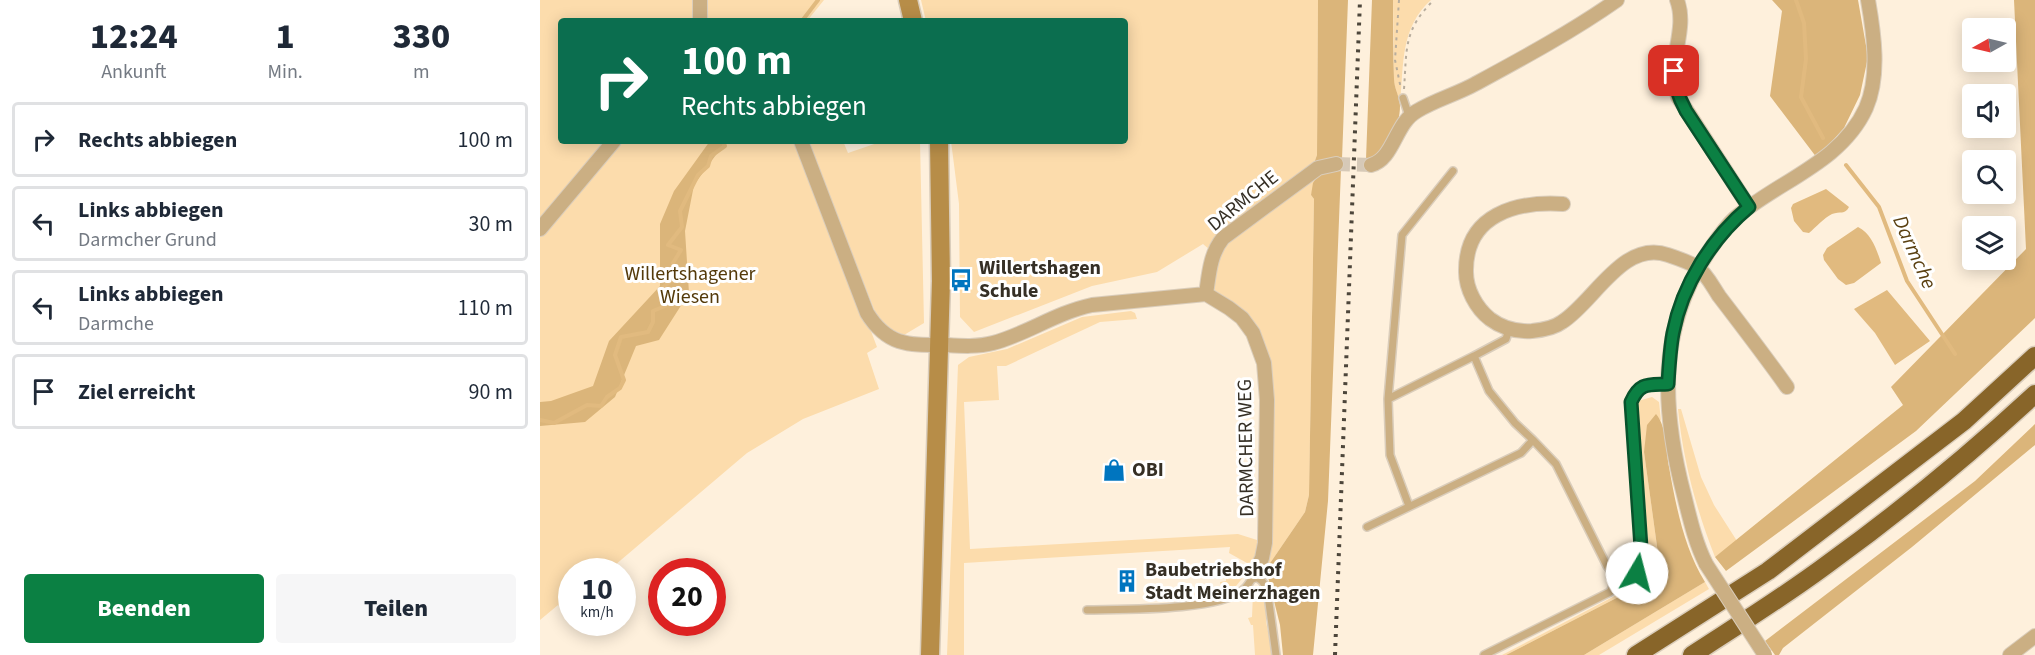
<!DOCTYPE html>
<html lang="de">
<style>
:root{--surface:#fff;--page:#f6f6f7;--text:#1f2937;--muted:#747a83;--line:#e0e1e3;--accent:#0b8043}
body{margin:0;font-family:"Source Sans 3",sans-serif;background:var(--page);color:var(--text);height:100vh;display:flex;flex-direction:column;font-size:22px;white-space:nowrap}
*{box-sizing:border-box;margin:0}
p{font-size:20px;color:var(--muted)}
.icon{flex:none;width:33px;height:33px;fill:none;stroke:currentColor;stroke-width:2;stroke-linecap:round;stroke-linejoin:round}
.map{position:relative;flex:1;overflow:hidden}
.panel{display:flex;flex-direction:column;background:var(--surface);width:540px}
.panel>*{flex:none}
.guide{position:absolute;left:18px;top:18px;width:570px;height:126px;border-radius:6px;box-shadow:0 3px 15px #0003;background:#0b6e4f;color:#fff;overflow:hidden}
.needle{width:39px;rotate:262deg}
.tools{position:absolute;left:1422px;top:18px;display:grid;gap:12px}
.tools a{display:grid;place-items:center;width:54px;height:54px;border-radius:6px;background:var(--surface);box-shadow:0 3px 15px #0003;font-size:30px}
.speed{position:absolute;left:18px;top:558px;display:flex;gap:12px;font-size:30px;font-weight:700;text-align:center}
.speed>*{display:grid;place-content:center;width:78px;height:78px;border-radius:50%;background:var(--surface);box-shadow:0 3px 15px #0003;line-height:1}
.speed small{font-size:15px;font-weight:400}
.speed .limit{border:9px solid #d22;background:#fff;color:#111}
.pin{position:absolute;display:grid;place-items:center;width:51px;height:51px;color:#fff;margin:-26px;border-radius:12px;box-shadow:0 3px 9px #0006}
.me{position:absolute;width:66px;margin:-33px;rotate:8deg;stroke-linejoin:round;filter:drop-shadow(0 0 4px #0008)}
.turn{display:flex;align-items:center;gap:21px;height:126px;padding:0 24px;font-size:27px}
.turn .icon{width:78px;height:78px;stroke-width:2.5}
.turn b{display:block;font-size:42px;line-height:51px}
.eta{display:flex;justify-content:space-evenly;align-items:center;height:102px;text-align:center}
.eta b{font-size:36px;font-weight:800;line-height:42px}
.action{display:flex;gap:12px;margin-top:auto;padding:12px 24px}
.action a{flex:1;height:69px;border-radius:6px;background:var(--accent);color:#fff;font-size:24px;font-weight:800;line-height:69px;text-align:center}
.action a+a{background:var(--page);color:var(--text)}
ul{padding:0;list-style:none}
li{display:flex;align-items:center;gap:18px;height:75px;margin:0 12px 9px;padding:0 12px;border:3px solid var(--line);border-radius:6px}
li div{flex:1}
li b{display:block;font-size:22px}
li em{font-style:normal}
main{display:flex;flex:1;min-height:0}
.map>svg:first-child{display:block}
.green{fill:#fcdcac}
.forest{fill:#dbb57a}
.water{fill:#e1ba7f}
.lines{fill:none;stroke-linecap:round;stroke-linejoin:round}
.stream{stroke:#e1ba7f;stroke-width:4}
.minor-tunnel{stroke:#d6c9b7;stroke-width:14;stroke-dasharray:14 7;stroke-linecap:butt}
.service-casing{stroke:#dacdbb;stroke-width:10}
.minor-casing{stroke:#dacdbb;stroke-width:16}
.secondary-casing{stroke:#dacdbb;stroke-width:21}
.motorway-casing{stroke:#dacdbb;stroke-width:21}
.path{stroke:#b8ad9d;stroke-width:2;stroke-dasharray:3 4.5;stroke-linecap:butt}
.service{stroke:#cbaf83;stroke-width:7}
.minor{stroke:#cbaf83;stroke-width:14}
.secondary{stroke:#b78d48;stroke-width:18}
.motorway{stroke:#886529;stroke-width:18}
.rail{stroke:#4d463b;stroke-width:4;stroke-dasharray:3 6;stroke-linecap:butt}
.minor-bridge-casing{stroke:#dacdbb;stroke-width:16;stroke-linecap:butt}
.minor-bridge{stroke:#cbaf83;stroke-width:14}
.route-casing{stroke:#07532c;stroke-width:15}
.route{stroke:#0b8043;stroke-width:10}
.labels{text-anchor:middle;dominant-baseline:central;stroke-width:6;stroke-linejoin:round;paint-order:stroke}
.street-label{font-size:20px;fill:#352f25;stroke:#fff}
.poi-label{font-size:20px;font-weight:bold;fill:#352f25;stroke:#fff;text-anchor:start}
.park-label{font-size:20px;fill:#543a0a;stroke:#fff}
.water-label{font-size:21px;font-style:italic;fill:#5b4112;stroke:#fff}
</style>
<main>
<section class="panel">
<div class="eta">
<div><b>12:24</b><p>Ankunft</p></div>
<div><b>1</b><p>Min.</p></div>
<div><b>330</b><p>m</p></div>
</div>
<ul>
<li><svg class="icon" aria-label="right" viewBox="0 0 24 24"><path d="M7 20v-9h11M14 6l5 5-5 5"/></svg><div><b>Rechts abbiegen</b></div><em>100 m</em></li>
<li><svg class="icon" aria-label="left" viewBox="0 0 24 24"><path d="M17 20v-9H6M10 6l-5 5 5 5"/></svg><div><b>Links abbiegen</b><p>Darmcher Grund</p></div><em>30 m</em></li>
<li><svg class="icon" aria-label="left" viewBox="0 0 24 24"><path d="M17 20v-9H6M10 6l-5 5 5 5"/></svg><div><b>Links abbiegen</b><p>Darmche</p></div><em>110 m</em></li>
<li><svg class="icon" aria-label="arrive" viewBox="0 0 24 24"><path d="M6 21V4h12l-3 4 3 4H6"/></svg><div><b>Ziel erreicht</b></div><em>90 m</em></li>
</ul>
<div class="action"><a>Beenden</a><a>Teilen</a></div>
</section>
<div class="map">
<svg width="1495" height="655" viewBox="0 0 1495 655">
<rect width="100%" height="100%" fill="#fef0dc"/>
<path class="green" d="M0,0h153l-1,21h-131v120h49l-70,83z
M163,0h121l-17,21h-104z
M381,0h397l-1,155 -4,11 -103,84 -7,-6 -46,28 -65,14 -118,46 -14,-15 -1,-113 -8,-63h174v-120h-199z
M853,0h38c-31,28 -27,64 -31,103l-6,-20z
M83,141h176l78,206 -10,6 12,36 -76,30 -56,34 -139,118 -36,1 -1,26 -11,9 -2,-2 -18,15v-383z
M267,141h36l5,12 35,-12h37l4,182 -20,12 -14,-6 -14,-15z
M780,172l-9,23 3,4 -5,296 -4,17 -39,57 7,-34v-141l-2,-27 -6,-23 -10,-20 -16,-18 -22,-13 -3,-4 1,-27 12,-22z
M591,311l4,2 2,6 -37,3 -94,44h-9l2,34 -35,2 6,147 268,-15 19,6 2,8 -5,14 -7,1 -18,-10 1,-6 -266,16v92h-17l11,-290 11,-8 38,-8 75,-32z
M1112,397l7,5 2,19 -5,-6 -12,37 17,123 -155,80h-4l126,-66c12,-7 19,-12 22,-25l-13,-153 1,-10z
M1138,409h3l20,68 13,28 23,36 -22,16c-19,-48 -32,-97 -37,-148z
M691,563l12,7 2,5 -9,11h-15l-1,-4 6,-1v-16z
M1165,582l4,7 -110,66h-15z
M722,589l2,2 2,10v21l7,33h-18l-2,-30h-2l-3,-7 4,-1 1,-24 2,-3z"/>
<path class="forest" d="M778,0h30l-6,159 -18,1 -11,6 4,-11z
M832,0h21c0,26 0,53 1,79 0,9 6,18 6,27 0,19 -12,52 -34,53z
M1232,0h86l10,57 -8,38 -16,33 -27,30 -47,-62 12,-85z
M1474,0h21v318l-119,113 -190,140 -11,-14 188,-152 -12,-18 135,-138z
M170,141h16l-32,44 -9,46 4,62 -30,47 -23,6 -21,51 -30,25 -45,4v-24l11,-1 42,-15 16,-45 51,-55v-62l14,-33z
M801,169l-13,332 -15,154h-30l-3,-30 -14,-56 39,-57 4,-17 5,-296 -3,-4 2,-12 7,-11z
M1116,414c11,13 10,37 13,53 7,39 15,81 36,115l-121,73h-78l155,-80 -17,-123 3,-27z
M1495,424v21l-123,102 -129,101 -4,7h-4l-10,-14 210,-160z"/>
<path class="water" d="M1286,189l23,18c-4,8 -9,4 -17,7 -8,4 -16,13 -23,19l-6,-1 -9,-11 -3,-13 2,-4z
M1318,227c13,6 19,23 23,36l-27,20 -8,2 -8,-6 -14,-19 -1,-5 4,-7z
M1347,290l43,51 -35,24 -20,-32 -21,-24z"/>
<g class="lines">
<path class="stream" d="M1256,0l8,23 2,36 -5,38 22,41
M262,21l16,-21
M1306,165l33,42 28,74 48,73
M0,420l14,3 33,-18 14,1 6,-9 13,-9 4,-8 -9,-25 6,-18 27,-5 5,-10v-11l12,-5 -3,-18 14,-11 -3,-14 8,-13 -13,-5 14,-18 -2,-16 18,-36 10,-9 3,-10 14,-10 -2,-5"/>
<path class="minor-tunnel" d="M796,164l35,1"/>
<g class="service-casing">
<path id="service" d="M863,98l6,18
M934,356l32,-17 3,-10
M848,399l14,-164 51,-64
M869,506l-19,-51 -2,-56 86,-43 15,35 26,32 18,17
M827,527l154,-74 12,-13 23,24 51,102 10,12
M547,610c35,-1 132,1 156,-20 5,-4 8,-10 11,-15l8,6 5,7 9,67
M944,655l126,-63 7,-14c14,0 19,-3 25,-16l-11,-160c9,-20 17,-17 37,-18"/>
</g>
<g class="minor-casing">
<path id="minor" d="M1137,0c9,24 -3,49 -3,73 -1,8 2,16 4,24l71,110
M160,21v-21
M261,141l66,172c21,34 43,32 80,32 15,1 31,2 46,-2 34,-9 62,-30 99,-38l114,-11 23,14 13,10 11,15 11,30 3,37 -2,143 -3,15 -8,17
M831,165c23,-6 24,-42 46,-54 18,-11 40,-17 58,-27 48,-26 98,-53 142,-84
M1023,204c-46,-3 -98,10 -97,68 0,17 10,36 24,47 12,9 27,13 42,12 11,-1 22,-3 30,-9 32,-20 61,-83 106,-67 9,3 21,7 29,12 9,6 16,20 22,29 23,30 46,60 68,91
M0,229l74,-88
M666,294c3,-20 4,-40 17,-56l95,-70 18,-4
M1166,564c-11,-22 -16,-45 -22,-69 -22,-84 -27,-166 23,-241 9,-13 17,-26 28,-36 43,-37 106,-55 131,-110 14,-32 8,-74 2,-108
M1470,655l25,-19"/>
</g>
<g class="secondary-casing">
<path id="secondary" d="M368,0l5,21
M390,655l11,-374 -2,-140"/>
</g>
<g class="motorway-casing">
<path id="motorway" d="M1096,655l132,-84 196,-150 71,-65
M1152,655c46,-30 93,-59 137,-92 72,-52 141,-109 206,-169"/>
</g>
<path class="path" d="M859,0l-4,60 6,29
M864,89c3,-40 -1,-59 30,-89"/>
<use href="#service" class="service"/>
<use href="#minor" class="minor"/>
<use href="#secondary" class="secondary"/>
<use href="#motorway" class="motorway"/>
<path class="rail" d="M795,655l25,-655"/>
<g class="minor-bridge-casing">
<path id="minor-bridge" d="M1166,564l59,91"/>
</g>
<use href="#minor-bridge" class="minor-bridge"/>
</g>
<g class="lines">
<g class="route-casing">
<path id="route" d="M1097,573l5,-11 -11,-160c9,-20 17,-17 37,-18 1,-17 2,-35 5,-51 9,-48 39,-95 76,-126l-63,-96c-7,-13 -12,-25 -12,-40"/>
</g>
<use href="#route" class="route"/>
</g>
<defs>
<g id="bus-bare" transform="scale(1.8)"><path d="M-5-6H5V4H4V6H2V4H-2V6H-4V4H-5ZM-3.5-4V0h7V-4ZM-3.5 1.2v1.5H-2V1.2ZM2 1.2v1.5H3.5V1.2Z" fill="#0075bf" stroke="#fff" stroke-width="2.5" paint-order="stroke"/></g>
<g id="shop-bare" transform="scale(1.8)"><path d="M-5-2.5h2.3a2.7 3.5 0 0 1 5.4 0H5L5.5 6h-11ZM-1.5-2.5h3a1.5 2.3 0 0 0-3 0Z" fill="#0075bf" stroke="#fff" stroke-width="2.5" paint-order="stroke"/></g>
<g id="building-bare" transform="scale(1.8)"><path d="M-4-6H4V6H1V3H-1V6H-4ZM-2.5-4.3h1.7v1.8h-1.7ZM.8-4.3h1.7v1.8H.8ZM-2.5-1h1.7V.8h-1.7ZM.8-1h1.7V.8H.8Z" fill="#0075bf" stroke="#fff" stroke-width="2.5" paint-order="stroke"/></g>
</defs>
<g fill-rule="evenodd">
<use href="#bus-bare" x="421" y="280"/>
<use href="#shop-bare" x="574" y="470"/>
<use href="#building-bare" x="587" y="581"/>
</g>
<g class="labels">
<g class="street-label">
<text transform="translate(703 201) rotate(-39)">DARMCHE</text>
<text transform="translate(706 448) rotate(-91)">DARMCHER WEG</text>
</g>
<g class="poi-label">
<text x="439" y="268">Willertshagen<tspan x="439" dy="23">Schule</tspan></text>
<text x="592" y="470">OBI</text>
<text x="605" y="570">Baubetriebshof<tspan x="605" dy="23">Stadt Meinerzhagen</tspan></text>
</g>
<g class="park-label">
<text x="150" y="274">Willertshagener<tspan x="150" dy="23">Wiesen</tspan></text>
</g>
<g class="water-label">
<text transform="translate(1375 252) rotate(66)">Darmche</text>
</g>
</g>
</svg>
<div class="tools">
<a><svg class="needle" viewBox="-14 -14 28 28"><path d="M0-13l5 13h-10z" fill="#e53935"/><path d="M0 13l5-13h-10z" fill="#747a83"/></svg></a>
<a><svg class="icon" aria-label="sound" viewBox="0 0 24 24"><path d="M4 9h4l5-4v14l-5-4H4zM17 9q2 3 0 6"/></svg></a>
<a><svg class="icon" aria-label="search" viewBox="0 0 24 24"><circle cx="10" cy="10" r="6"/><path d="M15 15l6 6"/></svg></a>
<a><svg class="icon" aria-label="layers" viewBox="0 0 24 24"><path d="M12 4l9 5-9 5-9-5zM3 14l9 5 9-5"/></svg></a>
</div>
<div class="speed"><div>10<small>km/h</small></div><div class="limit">20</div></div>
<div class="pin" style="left:1134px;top:71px;background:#d93025"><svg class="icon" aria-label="arrive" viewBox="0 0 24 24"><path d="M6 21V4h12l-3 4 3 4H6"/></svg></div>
<svg class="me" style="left:1097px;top:573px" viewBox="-20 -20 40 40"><circle r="19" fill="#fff"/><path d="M0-13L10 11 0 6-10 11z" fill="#0b8043"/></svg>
<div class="guide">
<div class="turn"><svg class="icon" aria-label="right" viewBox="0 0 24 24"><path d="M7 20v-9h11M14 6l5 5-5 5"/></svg><div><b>100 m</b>Rechts abbiegen</div></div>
</div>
</div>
</main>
